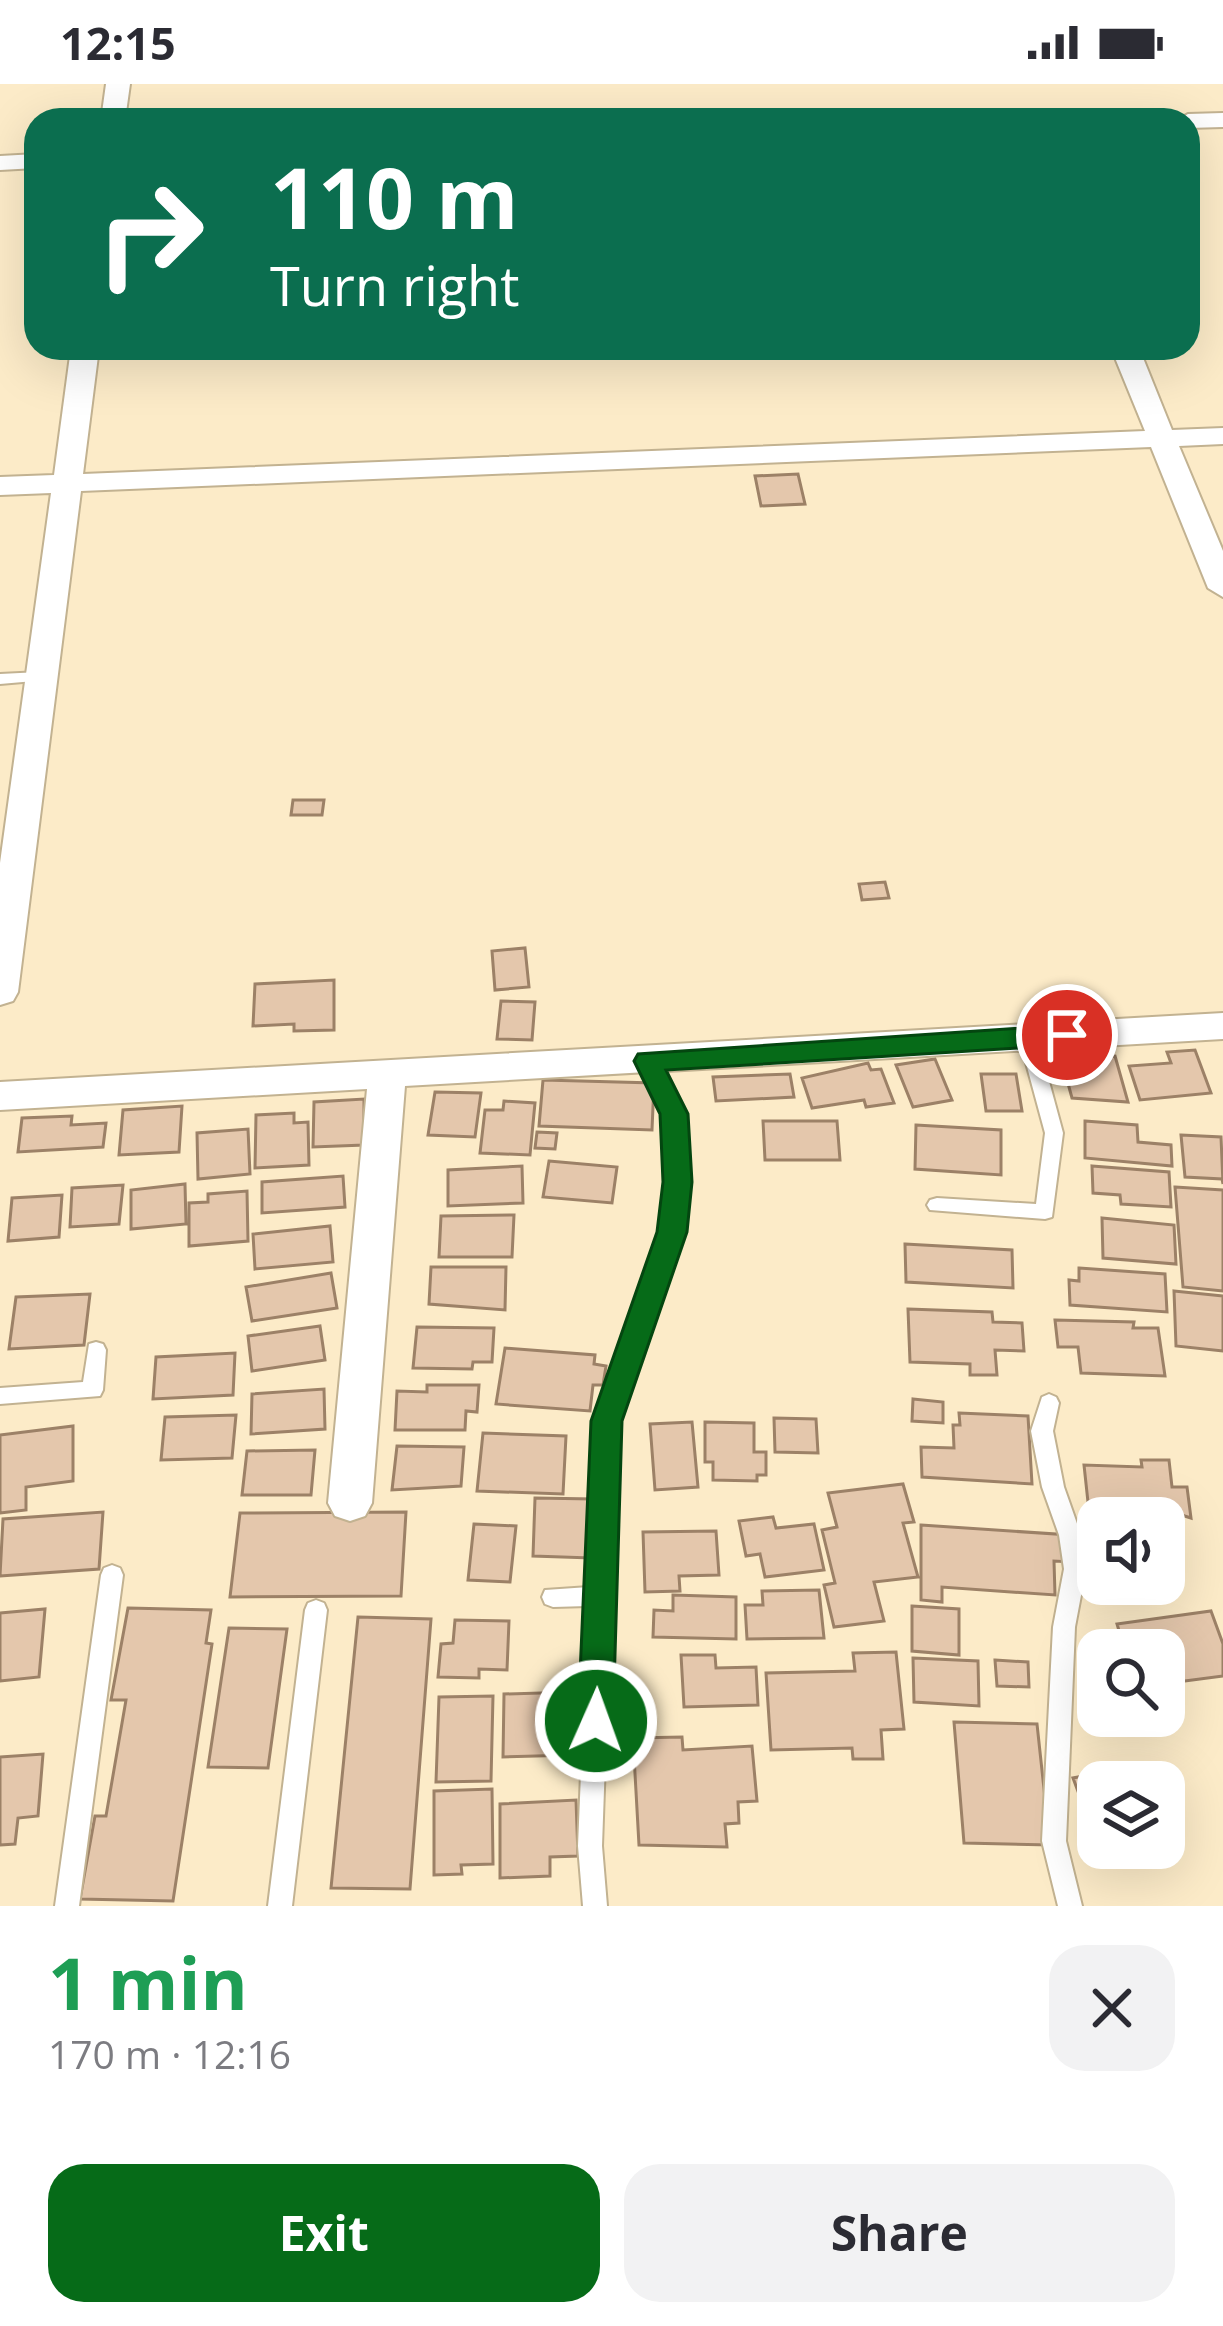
<!DOCTYPE html>
<meta charset="utf-8">
<style>
:root{--surface:#fff;--page:#f2f2f3;--text:#2b2b33;--muted:#7c7c81;--accent:#066b18}
body{margin:0;font-family:"Open Sans",sans-serif;background:var(--page);color:var(--text);height:100vh;display:flex;flex-direction:column;font-size:45px;white-space:nowrap}
*{box-sizing:border-box;margin:0}
p{font-size:39px;color:var(--muted)}
.icon{flex:none;width:66px;height:66px;fill:none;stroke:currentColor;stroke-width:2;stroke-linecap:round;stroke-linejoin:round}
.map{position:relative;height:1822px;overflow:hidden}
.panel{display:flex;flex-direction:column;background:var(--surface);flex:1}
.panel>*{flex:none}
.banner{position:absolute;left:24px;top:24px;width:1176px;height:252px;border-radius:36px;box-shadow:0 12px 48px #0002;background:#0b6e4f;color:#fff;overflow:hidden}
.tools{position:absolute;left:1077px;top:1413px;display:grid;gap:24px}
.tools a{display:grid;place-items:center;width:108px;height:108px;border-radius:24px;background:var(--surface);box-shadow:0 12px 48px #0002;font-size:60px}
.pin{position:absolute;display:grid;place-items:center;width:102px;height:102px;color:#fff;margin:-51px;border:6px solid #fff;border-radius:50%;box-shadow:0 3px 12px #0007}
.me{position:absolute;width:132px;margin:-66px;rotate:2deg;stroke-linejoin:round;filter:drop-shadow(0 0 9px #0008)}
.turn{display:flex;align-items:center;gap:42px;height:252px;padding:0 48px;font-size:54px}
.turn .icon{width:156px;height:156px;stroke-width:2.5}
.turn b{display:block;font-size:84px;line-height:102px}
.round{display:grid;place-items:center;flex:none;width:126px;height:126px;border-radius:36px;background:var(--page)}
.summary{display:flex;align-items:center;justify-content:space-between;height:204px;padding:0 48px}
h1{font-size:72px;font-weight:700;line-height:90px;color:#1e9e55}
.button{display:flex;gap:24px;margin-top:auto;padding:24px 48px}
.button a{flex:1;height:138px;border-radius:36px;background:var(--accent);color:#fff;font-size:48px;font-weight:700;line-height:138px;text-align:center}
.button a+a{background:var(--page);color:var(--text)}
.status{display:flex;justify-content:space-between;align-items:center;height:84px;padding:0 60px;background:var(--surface);direction:ltr}
.status svg{height:33px;fill:currentColor}
.map>svg:first-child{display:block}
.building{fill:#e4c7ac;stroke:#9c8167;stroke-width:3}
.lines{fill:none;stroke-linecap:round;stroke-linejoin:round}
.service-casing{stroke:#c2b291;stroke-width:4}
.minor-casing{stroke:#c2b291;stroke-width:4}
.service{fill:#fff;fill-rule:evenodd}
.minor{fill:#fff;fill-rule:evenodd}
.route{fill:#066b18;stroke:#044610;stroke-width:3}
</style>
<div class="status"><b>12:15</b><svg viewBox="0 0 49 12"><path d="M0 12V9h3v3zM5 12V6h3v6zM10 12V3h3v9zM15 12V0h3v12zM26 1h20v11H26zM47 4h2v5h-2z"/></svg></div>
<div class="map">
<svg width="1223" height="1822" viewBox="0 0 1223 1822">
<rect width="100%" height="100%" fill="#fcebc8"/>
<path class="building" d="M798,390l7,30 -44,2 -6,-30z
M293,716h31l-2,15h-31z
M885,798l4,16 -27,2 -3,-16z
M525,864l4,39 -34,3 -3,-39z
M334,896v50l-40,1v-7l-41,2 2,-42z
M501,917l34,1 -3,38 -35,-1z
M1195,966l16,43 -71,7 -11,-34 42,-3 -4,-11z
M1115,972l13,46 -56,-4 -8,-29 18,-1 -2,-9z
M935,975l17,41 -39,7 -17,-42z
M868,979l3,7 10,-1 13,34 -28,4 -2,-7 -52,8 -10,-30z
M790,990l4,23 -78,4 -3,-24z
M981,990h35l6,37h-36z
M543,996l111,3 -2,47 -113,-4z
M435,1008l46,1 -6,44 -47,-2z
M364,1015v46l-51,2 1,-45z
M504,1017l31,2 -5,52 -50,-2 5,-43h18z
M182,1022l-3,46 -60,3 4,-45z
M294,1029v10l14,-1 1,43 -54,3 1,-53z
M72,1032l-1,9 35,-2 -3,24 -85,5 4,-34z
M763,1037h74l3,39h-75z
M1085,1037l52,4 1,17 33,3 1,21 -87,-8z
M916,1041l85,5v45l-86,-6z
M248,1045l2,45 -52,5 -1,-46z
M537,1048l20,1 -2,16 -20,-1z
M1181,1051l40,2 2,47 -1,-5 -37,-2z
M549,1077l68,6 -5,36 -69,-6z
M522,1082l1,37 -75,3v-36z
M1092,1082l77,6 2,35 -50,-3 -1,-9 -27,-2z
M343,1092l2,31 -83,6v-31z
M185,1100l1,40 -55,5v-39z
M123,1101l-4,39 -49,3 2,-39z
M1175,1103l48,3v101l-40,-4z
M247,1107l1,50 -59,5v-43l19,-1v-8z
M62,1111l-3,42 -51,4 4,-43z
M514,1131l-2,42h-73l2,-41z
M1102,1134l72,7 2,39 -73,-6z
M330,1142l3,36 -78,7 -2,-35z
M905,1160l107,6 1,38 -107,-6z
M431,1183h75l-1,43 -76,-6z
M1079,1184l86,6 2,38 -97,-7 -1,-25 10,1z
M331,1189l6,35 -85,13 -6,-34z
M1174,1207l49,5v55l-47,-5z
M90,1210l-6,51 -75,4 7,-52z
M908,1225l84,3 1,10 29,1 2,28 -29,-1 2,25h-27v-11l-60,-2z
M1055,1236l79,2 -1,6h25l7,48 -84,-3 -3,-26h-20z
M320,1242l5,34 -73,11 -4,-35z
M417,1243l77,1 -2,34h-19l-1,7 -59,-1z
M505,1264l90,7 -1,9 12,2 -3,19h-10l-3,26 -94,-7z
M235,1269l-2,42 -80,4 3,-42z
M427,1301h52l-2,27 -11,-1 -1,19h-70l2,-39 30,1z
M324,1305l1,40 -74,5 1,-40z
M913,1315l30,3v21l-31,-2z
M959,1329l69,3 4,68 -110,-7 -1,-30 33,1 -1,-23h7z
M236,1331l-4,43 -71,2 4,-43z
M774,1334l42,1 2,34 -43,-1z
M692,1338l6,65 -43,3 -5,-66z
M705,1338l49,1v29h12v23h-9v6l-44,-1v-18h-8z
M73,1342v55l-47,6v23l-26,3v-78z
M483,1349l83,3 -3,58 -86,-3z
M397,1362l67,1 -3,39 -69,4z
M315,1366l-4,45h-69l5,-44z
M1141,1376h28l3,27h15l4,31 -16,-5 6,45 -17,-1v-39h-66v12h-7l-7,-65 58,2z
M903,1400l11,38 -11,1 15,54 -44,5 10,39 -50,6 -10,-42 11,-2 -13,-53 15,-3 -9,-34z
M535,1414l58,1 -2,59 -58,-2z
M103,1428l-4,57 -99,7 3,-57z
M406,1428l-5,84 -171,1 10,-84z
M773,1433l3,11 38,-4 10,46 -59,7 -5,-23 -14,2 -7,-35z
M474,1440l42,2 -6,56 -42,-2z
M921,1441l149,10 2,27 -18,-1 1,34 -113,-8v15l-21,-2z
M716,1447l3,44 -40,1 1,15 -35,1 -2,-60z
M819,1506l5,48 -77,1 -2,-34h18l-1,-14z
M673,1511l63,2v42l-83,-2 1,-27 19,1z
M912,1522l47,3v46l-47,-4z
M128,1524l83,2 -5,33 6,1 -39,257 -93,-2 15,-83h11l20,-116h-15z
M45,1525l-6,68 -39,4v-68z
M1211,1527l12,33v32l-46,6 3,9 -16,3v-44h-66v10l-4,-13 8,-2 -3,-8 21,-3 -3,-10z
M358,1533l73,2 -21,270 -79,-1z
M455,1536l54,1 -2,49 -28,-1v9l-41,-1 3,-33 12,-1z
M229,1544l58,1 -19,139 -60,-1z
M896,1568l8,77 -23,1 2,29h-30l-1,-11 -81,2 -5,-77 89,-2 -2,-18z
M681,1571h34l1,13 40,-1 2,38 -74,2z
M913,1574l65,3 1,45 -65,-4z
M995,1576l33,2 1,25 -32,-1z
M573,1608v63l-70,2 1,-63z
M493,1612l-2,85 -55,1 3,-85z
M954,1638l83,2 13,121 -86,-2z
M682,1653l1,13 69,-4 5,55 -19,1 1,21 -14,1 2,23 -88,-2 -6,-107z
M43,1670l-5,62 -20,2 -3,26 -15,1v-88z
M1126,1684l5,14h-33l-3,55 -22,-59z
M492,1705l1,75 -32,1 1,9 -28,1v-84z
M576,1716l2,56 -28,1v19l-50,2v-74z"/>
<g class="lines">
<g class="service-casing">
<path id="service" d="M40,588l6,2 2,3 -2,3 -46,4v-10z
M1028,946l9,7 26,96 -11,84 -7,2 -115,-9 -3,-5 3,-5 7,-2 99,6 9,-71 -26,-96z
M648,970l7,2 28,58 5,68 -6,50 -65,189 -15,425 5,60h-24l-5,-60 10,-240 -35,1 -8,-3 -3,-7 3,-7 44,-3 8,-166 65,-189 6,-50 -3,-68 -26,-53z
M96,1258l7,2 3,6 -3,40 -3,6 -100,8v-16l83,-6 6,-38z
M1049,1310l7,3 3,6 -6,28 11,56 17,48 5,34 -11,58 -9,214 16,65h-24l-16,-65 11,-214 11,-58 -5,-34 -17,-48 -11,-56 11,-34z
M112,1481l8,3 3,7 -44,331h-24l46,-331 3,-7z
M316,1516l8,3 3,7 -35,296h-24l37,-296 3,-7z"/>
</g>
<g class="minor-casing">
<path id="minor" d="M106,0h24l-5,36h-24z
M1223,29v14l-35,1v-8h-11l11,-6z
M36,70v14l-36,2v-14z
M71,264h28l-16,126 1062,-43 -34,-83h28l33,82 51,-2v16l-44,2 44,105v46l-15,-9 -57,-141 -1070,44 -63,501 -5,9 -13,4v-142l51,-370 -51,2v-18l54,-2z
M1223,929v26l-818,47 -33,417 -7,13 -15,5 -15,-5 -7,-13 39,-414 -367,21v-28z"/>
</g>
<use href="#service" class="service"/>
<use href="#minor" class="minor"/>
</g>
<path class="route" d="M1067,941l14,10 -14,10 -401,25 22,44 4,68 -5,50 -65,189 -9,300 -5,11 -12,5 -13,-5 -5,-11 13,-300 66,-189 6,-50 -3,-68 -26,-53 4,-7z"/>
</svg>
<div class="tools">
<a><svg class="icon" aria-label="sound" viewBox="0 0 24 24"><path d="M4 9h4l5-4v14l-5-4H4zM17 9q2 3 0 6"/></svg></a>
<a><svg class="icon" aria-label="search" viewBox="0 0 24 24"><circle cx="10" cy="10" r="6"/><path d="M15 15l6 6"/></svg></a>
<a><svg class="icon" aria-label="layers" viewBox="0 0 24 24"><path d="M12 4l9 5-9 5-9-5zM3 14l9 5 9-5"/></svg></a>
</div>
<div class="pin" style="left:1067px;top:951px;background:#d93025"><svg class="icon" aria-label="arrive" viewBox="0 0 24 24"><path d="M6 21V4h12l-3 4 3 4H6"/></svg></div>
<svg class="me" style="left:596px;top:1637px" viewBox="-20 -20 40 40"><circle r="17" fill="#066b18" stroke="#fff" stroke-width="3"/><path d="M0-11L8 9 0 5-8 9z" fill="#fff"/></svg>
<div class="banner">
<div class="turn"><svg class="icon" aria-label="right" viewBox="0 0 24 24"><path d="M7 20v-9h11M14 6l5 5-5 5"/></svg><div><b>110 m</b>Turn right</div></div>
</div>
</div>
<section class="panel">
<div class="summary"><div><h1>1 min</h1><p>170 m · 12:16</p></div><a class="round"><svg class="icon" aria-label="close" viewBox="0 0 24 24"><path d="M6 6l12 12M18 6L6 18"/></svg></a></div>
<div class="button"><a>Exit</a><a>Share</a></div>
</section>
